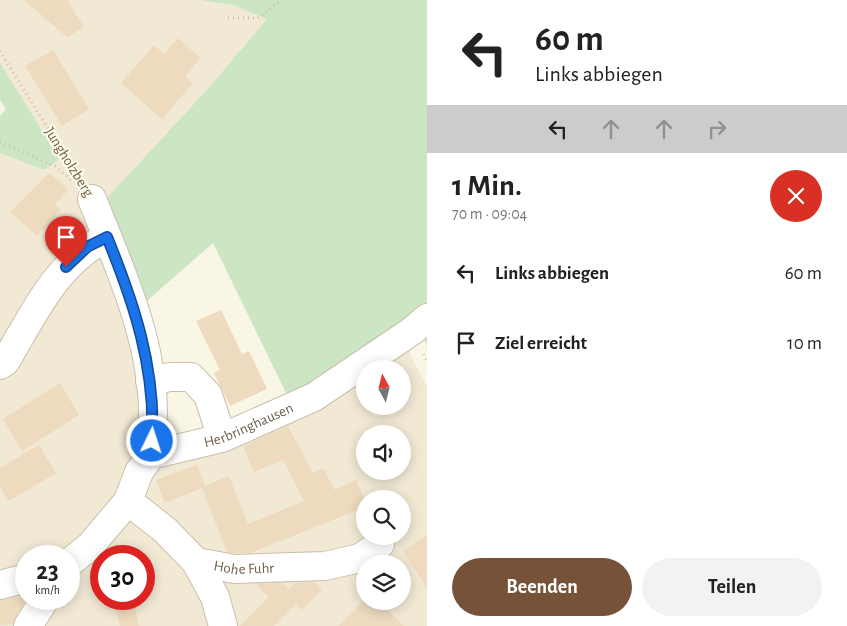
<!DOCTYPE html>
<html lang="de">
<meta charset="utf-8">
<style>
:root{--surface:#fff;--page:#f2f2f2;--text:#222;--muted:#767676;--accent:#755238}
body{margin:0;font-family:"Alegreya Sans",sans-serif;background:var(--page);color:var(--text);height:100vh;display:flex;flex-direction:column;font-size:19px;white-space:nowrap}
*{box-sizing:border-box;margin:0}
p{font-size:16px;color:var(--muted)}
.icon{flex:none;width:28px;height:28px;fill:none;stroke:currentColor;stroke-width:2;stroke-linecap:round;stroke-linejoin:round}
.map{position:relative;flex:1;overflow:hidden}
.details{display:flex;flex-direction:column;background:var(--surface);width:420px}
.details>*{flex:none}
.guide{background:#fff;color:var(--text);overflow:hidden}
.needle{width:32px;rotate:353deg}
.controls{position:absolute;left:356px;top:360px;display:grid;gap:10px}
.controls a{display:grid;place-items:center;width:55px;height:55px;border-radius:50%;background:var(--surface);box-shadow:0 2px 12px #0003;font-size:25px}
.speed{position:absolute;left:15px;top:545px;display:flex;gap:10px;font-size:25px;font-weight:700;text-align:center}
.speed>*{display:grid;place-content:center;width:65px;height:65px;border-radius:50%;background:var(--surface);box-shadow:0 2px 12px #0003;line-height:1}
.speed small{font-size:12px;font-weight:400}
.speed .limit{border:8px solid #d22;background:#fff;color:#111}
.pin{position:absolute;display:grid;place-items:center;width:42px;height:42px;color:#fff;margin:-51px -21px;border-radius:50% 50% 50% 0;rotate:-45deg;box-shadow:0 0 5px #0007}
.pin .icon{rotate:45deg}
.me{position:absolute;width:55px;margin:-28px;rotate:4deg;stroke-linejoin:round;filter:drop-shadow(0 0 4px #0008)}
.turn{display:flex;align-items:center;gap:18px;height:105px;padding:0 25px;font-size:22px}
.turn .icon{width:65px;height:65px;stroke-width:2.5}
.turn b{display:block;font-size:35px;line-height:42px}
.lanes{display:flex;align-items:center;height:48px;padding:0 25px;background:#0003;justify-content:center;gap:25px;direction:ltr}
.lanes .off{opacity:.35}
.round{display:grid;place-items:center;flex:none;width:52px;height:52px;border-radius:26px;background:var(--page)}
.overview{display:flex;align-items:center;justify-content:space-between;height:85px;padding:0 25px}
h1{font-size:30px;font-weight:700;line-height:38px}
.action{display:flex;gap:10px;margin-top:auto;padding:10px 25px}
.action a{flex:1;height:58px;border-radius:30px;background:var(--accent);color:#fff;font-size:20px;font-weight:700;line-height:58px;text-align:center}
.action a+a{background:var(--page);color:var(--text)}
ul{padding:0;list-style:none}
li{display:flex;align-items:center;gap:15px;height:70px;padding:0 25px}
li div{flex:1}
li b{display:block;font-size:19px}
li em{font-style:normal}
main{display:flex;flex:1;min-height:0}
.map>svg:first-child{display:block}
.residential{fill:#f1e9d4;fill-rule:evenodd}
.green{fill:#cce6c4}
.building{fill:#eddabf}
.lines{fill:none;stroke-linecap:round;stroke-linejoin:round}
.minor-casing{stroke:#cabfac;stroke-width:30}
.path{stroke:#d2bea2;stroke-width:3;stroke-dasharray:1 4;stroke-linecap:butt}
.minor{stroke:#fff;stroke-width:28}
.route-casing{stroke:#114b97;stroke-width:12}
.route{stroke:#1a73e8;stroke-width:9}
.labels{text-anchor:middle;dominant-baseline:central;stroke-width:4.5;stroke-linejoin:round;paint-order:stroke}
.street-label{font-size:15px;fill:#70604c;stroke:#fdfaea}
</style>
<main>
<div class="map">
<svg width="427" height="626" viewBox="0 0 427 626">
<rect width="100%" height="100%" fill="#faf6e5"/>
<path class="residential" d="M0,0h200l33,5 35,13 -64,75 -102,110 -23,-1 42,95 17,71 16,102 70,-21 117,-53 24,-17v27h37v-37h-21l27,-19 19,36v240h-427v-473l43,17 17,-11 -60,-96zM365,434h37v37h-37zM365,499h37v37h-37zM26,556h43v43h-43zM101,556h43v43h-43zM365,564h37v37h-37z"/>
<path class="green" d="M200,0h227v346l-14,-29 -124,82 -76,-156 -73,64 -38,-104 102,-110 63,-74 -34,-14z
M0,63l60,96 -16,11 -44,-17v-37l6,-7 -6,-9z"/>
<path class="building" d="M24,0h43l17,27 -17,10z
M178,38l22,20 -15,18 8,7 -31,36 -41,-36 33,-38 10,9z
M53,50l36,59 -27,17 -37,-60z
M49,173l19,17 -13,15 6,5 -24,26 -27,-24z
M221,310l21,44 7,-3 18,38 -37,17 -16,-33 6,-3 -24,-49z
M60,383l19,32 -57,36 -19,-32z
M288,426l25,47 10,-5 12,22 21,-10 9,20v7l-115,46h-14l-9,-1 -25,-64 -37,15 -9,-23 41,-15 8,21 24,-10 19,48 56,-23 -21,-41 -29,12 -11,-26z
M39,445l17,28 -47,28 -9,-14v-19z
M427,535v53l-24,-37z
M314,582l8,8 -20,20 -6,-6 -22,22h-34l29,-29 -12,-11 2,-2 23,-1 7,6 6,-6z
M23,595l1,8 -11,21 -13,1v-25z
M133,599l6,27h-19l-4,-16z
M363,601h15l26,25h-65z"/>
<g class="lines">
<g class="minor-casing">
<g id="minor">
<path d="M92,199c27,68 61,140 61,215 1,13 -1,28 -2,41"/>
<path d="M0,365l5,-3c30,-49 49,-97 102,-125"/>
<path d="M150,381l20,-4h21l17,18 14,43"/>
<path id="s1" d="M128,501l37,29 31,32 39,7 90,-3 35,-8 20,-14"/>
<path d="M196,562l19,35 8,29"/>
<path id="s2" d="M69,563l21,-17 38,-45 11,-29 12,-17 71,-17 92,-41 98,-66 15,-13"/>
<path d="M0,585l26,-7"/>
<path d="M28,626l17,-27"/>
</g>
</g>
<path class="path" d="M228,18h30l24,-18
M0,51l78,126
M0,142l55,24 18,16
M424,354l3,7"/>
<use href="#minor" class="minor"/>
</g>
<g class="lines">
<g class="route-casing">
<path id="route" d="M66,267l21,-20 20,-10c27,66 49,132 45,204"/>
</g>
<use href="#route" class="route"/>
</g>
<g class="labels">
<g class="street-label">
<text transform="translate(69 162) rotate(58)">Jungholzberg</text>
<text stroke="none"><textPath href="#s2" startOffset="240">Herbringhausen</textPath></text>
<text stroke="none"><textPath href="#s1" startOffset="140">Hohe Fuhr</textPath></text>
</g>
</g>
</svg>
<div class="controls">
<a><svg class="needle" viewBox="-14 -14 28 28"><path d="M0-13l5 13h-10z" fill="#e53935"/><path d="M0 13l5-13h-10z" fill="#767676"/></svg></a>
<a><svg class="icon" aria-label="sound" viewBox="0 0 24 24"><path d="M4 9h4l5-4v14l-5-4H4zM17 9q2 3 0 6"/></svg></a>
<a><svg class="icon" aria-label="search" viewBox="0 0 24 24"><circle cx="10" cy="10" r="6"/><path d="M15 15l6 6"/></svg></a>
<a><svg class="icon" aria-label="layers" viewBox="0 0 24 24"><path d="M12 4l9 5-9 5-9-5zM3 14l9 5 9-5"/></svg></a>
</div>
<div class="speed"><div>23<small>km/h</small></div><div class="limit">30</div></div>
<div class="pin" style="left:66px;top:267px;background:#d93025"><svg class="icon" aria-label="arrive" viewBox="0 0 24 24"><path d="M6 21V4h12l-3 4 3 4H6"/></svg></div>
<svg class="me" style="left:152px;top:441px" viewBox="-20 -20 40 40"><circle r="17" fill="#1a73e8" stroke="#fff" stroke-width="3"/><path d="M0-11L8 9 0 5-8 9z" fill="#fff"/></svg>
</div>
<section class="details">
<div class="guide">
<div class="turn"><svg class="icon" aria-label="left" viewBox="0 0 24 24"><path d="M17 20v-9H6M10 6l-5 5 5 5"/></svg><div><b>60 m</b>Links abbiegen</div></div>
<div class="lanes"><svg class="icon" aria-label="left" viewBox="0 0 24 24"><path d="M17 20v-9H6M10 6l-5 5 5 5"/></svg><svg class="icon off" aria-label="ahead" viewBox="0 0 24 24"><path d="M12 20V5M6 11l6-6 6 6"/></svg><svg class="icon off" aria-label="ahead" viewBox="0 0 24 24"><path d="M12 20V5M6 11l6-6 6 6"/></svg><svg class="icon off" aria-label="right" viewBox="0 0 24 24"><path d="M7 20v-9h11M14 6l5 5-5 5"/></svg></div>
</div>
<div class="overview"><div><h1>1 Min.</h1><p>70 m · 09:04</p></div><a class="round" style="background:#d93025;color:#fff"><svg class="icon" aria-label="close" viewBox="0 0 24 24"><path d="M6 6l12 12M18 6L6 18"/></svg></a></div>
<ul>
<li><svg class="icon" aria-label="left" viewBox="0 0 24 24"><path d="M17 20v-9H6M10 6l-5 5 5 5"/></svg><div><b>Links abbiegen</b></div><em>60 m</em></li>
<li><svg class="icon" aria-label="arrive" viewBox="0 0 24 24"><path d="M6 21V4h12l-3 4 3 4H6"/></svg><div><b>Ziel erreicht</b></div><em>10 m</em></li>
</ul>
<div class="action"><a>Beenden</a><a>Teilen</a></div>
</section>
</main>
